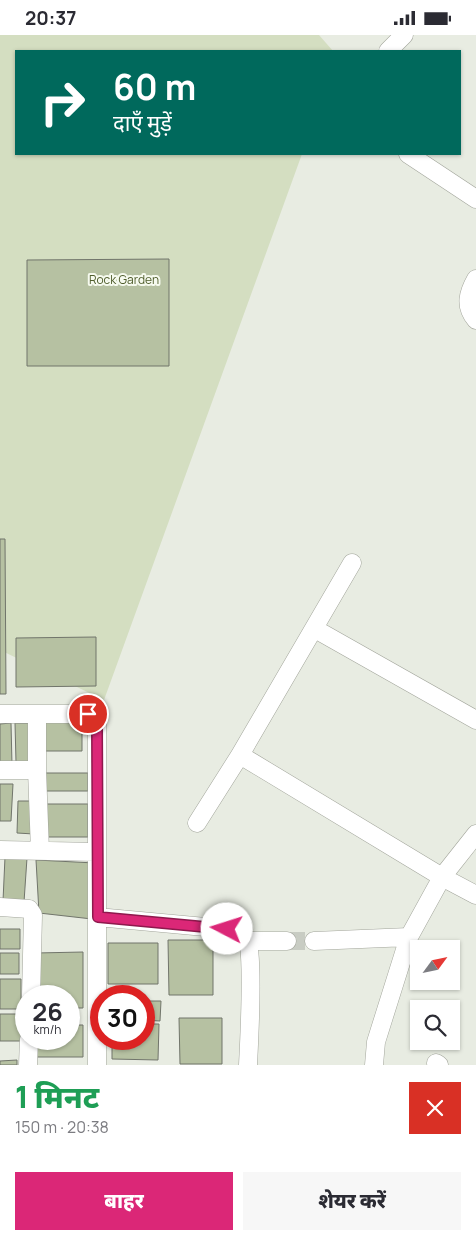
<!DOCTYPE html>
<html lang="hi">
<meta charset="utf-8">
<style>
:root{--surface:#fff;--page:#f7f7f7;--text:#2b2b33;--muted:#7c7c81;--accent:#db2777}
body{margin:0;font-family:Manrope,"Noto Sans Devanagari",sans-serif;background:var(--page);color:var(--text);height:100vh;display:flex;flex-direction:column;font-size:19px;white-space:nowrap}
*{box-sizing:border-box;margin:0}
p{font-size:16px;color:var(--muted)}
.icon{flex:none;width:28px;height:28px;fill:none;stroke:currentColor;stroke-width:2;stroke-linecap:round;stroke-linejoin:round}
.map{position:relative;height:1030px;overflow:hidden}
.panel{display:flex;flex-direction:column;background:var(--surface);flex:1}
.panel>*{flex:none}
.banner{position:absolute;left:15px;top:15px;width:446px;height:105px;border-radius:0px;box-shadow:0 1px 4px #0004;background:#00695c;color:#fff;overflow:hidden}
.needle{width:32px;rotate:57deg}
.buttons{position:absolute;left:410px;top:905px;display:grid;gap:10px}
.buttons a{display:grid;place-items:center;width:50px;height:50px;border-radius:0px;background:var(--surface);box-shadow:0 1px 4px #0004;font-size:25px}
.speed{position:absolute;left:15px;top:950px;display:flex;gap:10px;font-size:25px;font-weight:700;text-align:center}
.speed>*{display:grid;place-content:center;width:65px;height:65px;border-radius:50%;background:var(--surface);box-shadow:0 1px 4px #0004;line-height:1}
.speed small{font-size:12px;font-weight:400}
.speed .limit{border:8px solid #d22;background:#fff;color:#111}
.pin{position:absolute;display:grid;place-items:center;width:42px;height:42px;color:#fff;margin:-21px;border:2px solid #fff;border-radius:50%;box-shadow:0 1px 5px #0007}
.me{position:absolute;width:55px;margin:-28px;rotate:275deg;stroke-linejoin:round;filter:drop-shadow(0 0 4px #0008)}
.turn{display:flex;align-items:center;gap:18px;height:105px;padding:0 15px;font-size:22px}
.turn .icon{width:65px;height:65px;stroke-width:2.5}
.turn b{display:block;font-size:35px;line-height:42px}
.round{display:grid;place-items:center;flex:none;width:52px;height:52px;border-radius:0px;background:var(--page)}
.overview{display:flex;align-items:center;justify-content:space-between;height:85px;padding:0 15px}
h1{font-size:30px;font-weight:800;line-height:38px;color:#1e9e55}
.cta{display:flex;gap:10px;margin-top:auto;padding:10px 15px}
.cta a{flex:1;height:58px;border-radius:0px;background:var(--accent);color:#fff;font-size:20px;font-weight:800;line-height:58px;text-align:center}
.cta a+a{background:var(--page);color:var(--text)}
.status{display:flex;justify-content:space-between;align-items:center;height:35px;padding:0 25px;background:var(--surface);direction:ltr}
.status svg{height:14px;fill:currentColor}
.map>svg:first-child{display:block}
.green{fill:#d4dec1}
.building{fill:#b6c1a2;stroke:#71756b}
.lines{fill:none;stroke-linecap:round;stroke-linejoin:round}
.minor-tunnel{stroke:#c8ccc3;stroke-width:18;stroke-dasharray:18 9;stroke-linecap:butt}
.minor-casing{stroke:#a2a59b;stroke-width:19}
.minor{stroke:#fff;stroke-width:18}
.route-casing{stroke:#8e194d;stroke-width:12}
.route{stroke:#db2777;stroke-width:9}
.labels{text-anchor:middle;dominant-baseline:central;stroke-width:4;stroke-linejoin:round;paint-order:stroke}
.park-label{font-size:12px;fill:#505e2d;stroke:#f6faef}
</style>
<div class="status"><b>20:37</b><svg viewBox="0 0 49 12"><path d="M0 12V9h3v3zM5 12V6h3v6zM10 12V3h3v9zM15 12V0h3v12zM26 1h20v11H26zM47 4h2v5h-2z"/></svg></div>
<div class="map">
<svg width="476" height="1030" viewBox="0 0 476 1030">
<rect width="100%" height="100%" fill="#e8ece2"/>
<path class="green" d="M0,0h319l14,16h-317v103h286l-198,546 -104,-50z"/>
<path class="building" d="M169,224v107h-142v-106z
M0,504h5l1,155h-6z
M96,602v49l-80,1v-49z
M41,685h41v31h-41z
M11,688l1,42h-12v-41z
M15,688h19v39h-18z
M42,738h46v18h-46z
M0,749h13l-2,37h-11z
M18,766h17l-1,33 -17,-1z
M45,769h43v33h-43z
M5,822l22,1 -3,44 -21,-1z
M36,825l59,3 -3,56 -53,-6z
M0,894h20v20h-20z
M168,905h45v55h-44z
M108,908h50v41h-50z
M83,917v56h-14v-12h-32l-1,-43z
M0,918h19v21h-19z
M0,944h21v30h-21z
M144,966h17l-1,20 -16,-1z
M0,979h21v27h-21z
M179,983h43v46h-42z
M144,989h15l-1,36 -46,-1v-20h32z
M69,990h14v32h-53v-18h39z
M17,1025v5h-17v-4z"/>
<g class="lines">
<path class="minor-tunnel" d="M287,906h27"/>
<g class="minor-casing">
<path id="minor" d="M388,16l16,-16
M408,119l68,45
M476,244c-8,14 -12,27 0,41
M315,594l161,91
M0,679h88l6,3 3,8v340
M37,680v55l3,81
M240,720l202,122 34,18
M0,735h37
M197,788l43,-68 112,-192
M0,815l97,2
M0,872l29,2 4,6 -2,81
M97,882l130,12c7,2 16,4 20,11 7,10 2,106 1,125
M248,906h39
M314,906l95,-4
M436,1028l3,2
M28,1030l1,-26
M374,1030l2,-23 33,-105 33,-60 34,-43"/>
</g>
<use href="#minor" class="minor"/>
</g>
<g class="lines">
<g class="route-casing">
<path id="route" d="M88,679l6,3 3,8 1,192 129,12"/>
</g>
<use href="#route" class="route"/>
</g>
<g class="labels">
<g class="park-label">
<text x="124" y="244">Rock Garden</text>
</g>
</g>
</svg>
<div class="buttons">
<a><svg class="needle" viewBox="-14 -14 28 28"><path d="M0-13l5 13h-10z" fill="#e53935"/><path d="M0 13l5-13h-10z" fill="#7c7c81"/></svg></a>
<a><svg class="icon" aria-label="search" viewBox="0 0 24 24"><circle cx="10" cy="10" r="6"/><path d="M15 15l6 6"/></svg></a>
</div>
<div class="speed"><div>26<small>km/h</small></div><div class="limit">30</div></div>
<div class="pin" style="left:88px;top:679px;background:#d93025"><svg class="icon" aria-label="arrive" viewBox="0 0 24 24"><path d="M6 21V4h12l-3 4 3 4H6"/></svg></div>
<svg class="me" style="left:227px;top:894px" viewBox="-20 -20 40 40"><circle r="19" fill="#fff"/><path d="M0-13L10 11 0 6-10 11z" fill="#db2777"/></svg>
<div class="banner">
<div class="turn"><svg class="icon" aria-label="right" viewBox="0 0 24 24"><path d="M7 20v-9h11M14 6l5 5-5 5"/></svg><div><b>60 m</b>दाएँ मुड़ें</div></div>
</div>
</div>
<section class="panel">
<div class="overview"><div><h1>1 मिनट</h1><p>150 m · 20:38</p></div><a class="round" style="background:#d93025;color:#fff"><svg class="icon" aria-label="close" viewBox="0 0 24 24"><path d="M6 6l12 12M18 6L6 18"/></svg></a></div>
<div class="cta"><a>बाहर</a><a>शेयर करें</a></div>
</section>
